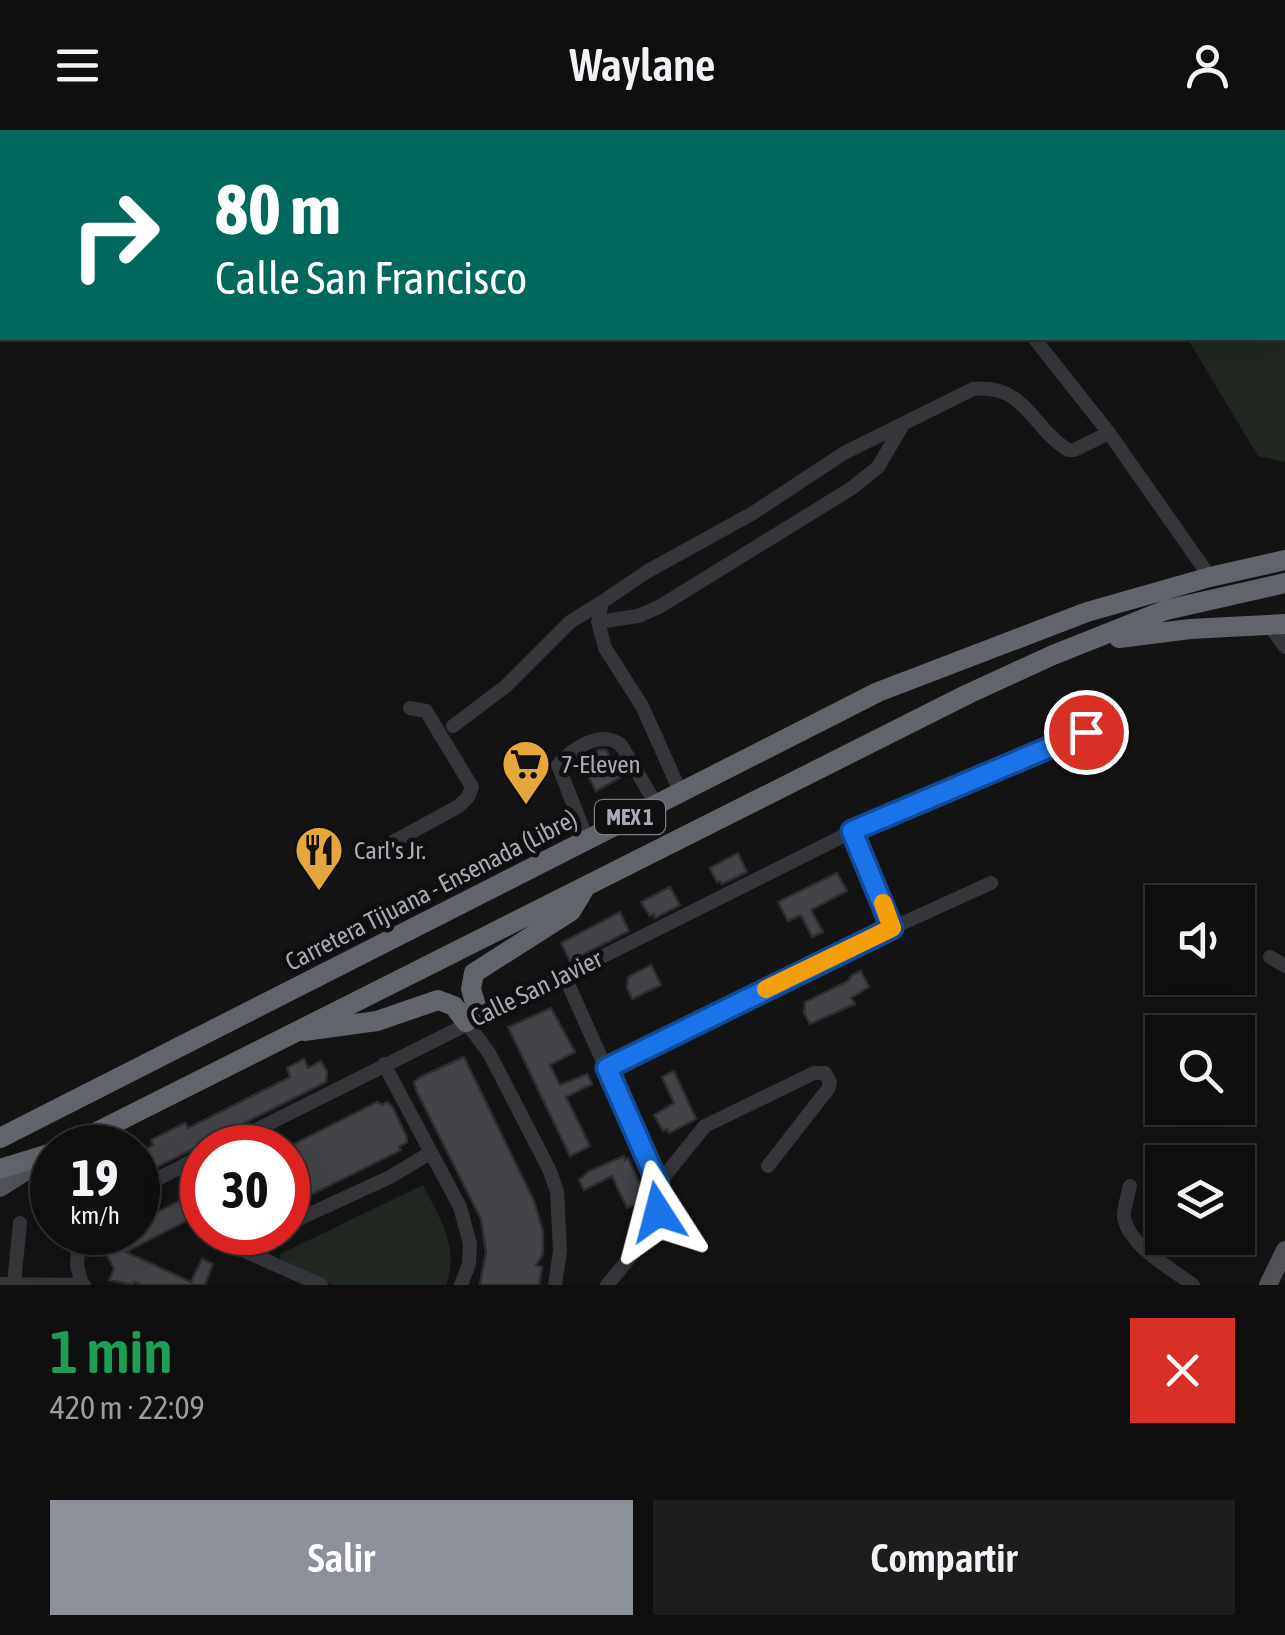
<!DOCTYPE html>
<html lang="es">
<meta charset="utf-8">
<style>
:root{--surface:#0f0f10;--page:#1d1d1e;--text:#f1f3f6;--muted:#9b9c9f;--line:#2f2f30;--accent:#8c9099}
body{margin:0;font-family:"Asap Condensed",sans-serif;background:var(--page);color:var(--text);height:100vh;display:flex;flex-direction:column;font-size:38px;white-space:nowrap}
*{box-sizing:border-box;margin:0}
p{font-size:32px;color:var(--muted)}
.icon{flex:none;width:55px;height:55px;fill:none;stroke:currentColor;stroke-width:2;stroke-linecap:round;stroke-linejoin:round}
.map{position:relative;height:1155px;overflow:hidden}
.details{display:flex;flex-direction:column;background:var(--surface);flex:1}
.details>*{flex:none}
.top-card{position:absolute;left:0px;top:0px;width:1285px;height:210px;box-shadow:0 10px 40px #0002,0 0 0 2px var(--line);background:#00695c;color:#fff;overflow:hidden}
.tools{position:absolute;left:1145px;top:755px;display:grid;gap:20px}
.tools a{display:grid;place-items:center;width:110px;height:110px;border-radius:0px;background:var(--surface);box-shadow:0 10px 40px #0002,0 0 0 2px var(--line);font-size:50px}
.speed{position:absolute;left:30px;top:995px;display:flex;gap:20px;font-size:50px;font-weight:700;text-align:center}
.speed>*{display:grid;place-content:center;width:130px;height:130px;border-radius:50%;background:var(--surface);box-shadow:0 10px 40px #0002,0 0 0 2px var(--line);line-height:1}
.speed small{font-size:25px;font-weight:400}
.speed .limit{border:15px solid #d22;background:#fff;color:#111}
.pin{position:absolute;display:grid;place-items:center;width:85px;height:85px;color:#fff;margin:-42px;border:5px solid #fff;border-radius:50%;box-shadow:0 2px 10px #0007}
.me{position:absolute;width:110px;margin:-55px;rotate:351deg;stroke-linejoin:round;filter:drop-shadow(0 0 8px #0008)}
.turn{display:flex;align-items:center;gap:35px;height:210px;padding:0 50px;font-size:45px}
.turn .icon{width:130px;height:130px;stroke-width:2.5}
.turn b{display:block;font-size:70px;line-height:85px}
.round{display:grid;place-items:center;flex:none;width:105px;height:105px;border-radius:0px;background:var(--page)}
.head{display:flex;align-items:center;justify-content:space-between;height:170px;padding:0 50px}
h1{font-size:60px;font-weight:600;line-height:75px;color:#1e9e55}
.primary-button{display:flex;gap:20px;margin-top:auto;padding:20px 50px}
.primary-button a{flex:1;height:115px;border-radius:0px;background:var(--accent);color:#fff;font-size:40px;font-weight:600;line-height:115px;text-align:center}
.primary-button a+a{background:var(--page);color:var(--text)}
header{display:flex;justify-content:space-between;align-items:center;height:130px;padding:0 50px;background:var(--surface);font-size:45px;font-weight:600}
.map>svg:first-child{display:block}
.green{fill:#202821}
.building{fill:#434448;stroke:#2e2e31;stroke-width:2.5}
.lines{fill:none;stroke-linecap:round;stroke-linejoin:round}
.minor{stroke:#35363a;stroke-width:14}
.major{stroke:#515359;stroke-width:18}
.highway{stroke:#61646b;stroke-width:20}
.route-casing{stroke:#114b97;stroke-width:25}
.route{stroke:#1a73e8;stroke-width:18}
.slow{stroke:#f59e0b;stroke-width:18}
.labels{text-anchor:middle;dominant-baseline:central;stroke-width:9;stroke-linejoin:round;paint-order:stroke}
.shield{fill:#0f0f10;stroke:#797c84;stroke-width:2.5}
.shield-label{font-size:22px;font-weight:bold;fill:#a6abb5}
.poi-label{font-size:25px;fill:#a6abb5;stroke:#0f0f10;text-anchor:start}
.street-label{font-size:25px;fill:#a6abb5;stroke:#0f0f10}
</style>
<header><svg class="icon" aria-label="menu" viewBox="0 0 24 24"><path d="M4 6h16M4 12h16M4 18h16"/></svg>Waylane<svg class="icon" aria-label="person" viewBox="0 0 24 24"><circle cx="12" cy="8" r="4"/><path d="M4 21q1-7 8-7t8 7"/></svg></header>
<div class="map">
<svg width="1285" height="1155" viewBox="0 0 1285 1155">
<rect width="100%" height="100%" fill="#141415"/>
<path class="green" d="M1097,0h188v332l-27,-6 -71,-118h95v-206h-189z
M423,1055c17,34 37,62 23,100h-114l-51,-23 -1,-8z"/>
<path class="building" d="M599,620h7l15,27 -25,14 -16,-30z
M738,723l9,19 -25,12 -2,-3 -3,1 -7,-14z
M837,743l10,18 -36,19 12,22 -11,5 -11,-22 -13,6 -10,-19z
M670,757l10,18 -25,13 -1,-4 -4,2 -9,-14z
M620,782l9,19 -59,30 -9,-18z
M651,835l10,20 -29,14 -5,-11 1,-11z
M861,841l8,16 -18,11 4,6 -45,20 -6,-11 1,-11 43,-21 4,-6z
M551,878l24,44 -25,13 10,20 27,-11 5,10 -26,13 24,49 -20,10 -62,-129z
M464,927l70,144 9,31v22l-7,11 6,2 -3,18h-59l6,-33 -5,-33 -65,-129 -2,-8 6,-5z
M304,929l4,9 13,-7 6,11 -1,10 -181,91 -1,-3 -6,3v-20l15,-8 -2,-5 34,-17 3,5 102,-51 -3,-9z
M674,941l22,48 -27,14 -2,-4 -4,2 -9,-16 20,-12 -12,-26z
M377,972l5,3 5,-3 5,4 14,29 1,7 -8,5 2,3 -113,56v-50l6,-2 -4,-8z
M624,1026l1,4 3,-2 19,42 -20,8 -15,-32 -28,14 -5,-10 10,-9z
M202,1059v24l-76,39 65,30 11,-23 11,5 -8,21h-63l-8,-3 -1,3 -24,-5 5,-11 -16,-31 9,-4 9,12 18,-9 -3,-5h7v-10z"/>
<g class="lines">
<path class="minor" d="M85,0l1,2
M0,26l2,4
M1034,208l75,95
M598,492l40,-6 21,-9 193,-119 26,-21 23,-39
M1270,496l15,21
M453,596l53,-40 64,-64 32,-20
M680,661l-38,-85 -37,-58 -7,-26 4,-20 46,-31 105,-58 91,-60 129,-64c53,-5 58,38 95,61h6l35,-17 101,144
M587,709l-29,-74c14,-16 43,-36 63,-20l35,59
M373,723l86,-47 9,-9 4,-10 -46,-76 -16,-3
M892,798l99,-45
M1270,827l15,9
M564,845l94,209c6,39 -27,72 -51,101
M466,892l23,31 60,116 8,22 3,60 -5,34
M384,934l76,143 10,37 -1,20 -8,21
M607,938l285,-140 -39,-97
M220,1018l633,-317 233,-98
M658,1054l47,-58 109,-53h11l5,9 -2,7 -60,77
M1130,1056c-2,10 -7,23 -6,32 6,29 48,51 69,67
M138,1059l64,-33
M288,1094l102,-47 40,-24
M79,1102l-2,34 5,18
M204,1103l117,52
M258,1125l18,-23
M0,1154l84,1
M14,1154l6,-61"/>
<path class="major" d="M0,1058l46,-29
M1268,1155l17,-35"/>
<path class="highway" d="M1119,508l71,-9 95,-5
M479,886l-8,-27 3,-16 97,-62 15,-25
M304,901l73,-10 61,-21 16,6 12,16
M0,1008l878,-446 209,-80 123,-35 75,-17
M65,1018l903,-454 85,-39 113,-45 119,-27
M0,1039l52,-16"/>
</g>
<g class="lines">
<g class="route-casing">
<path id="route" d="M658,1082v-28l-51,-116 285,-140 -40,-97 234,-99"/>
</g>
<use href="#route" class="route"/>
<path class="slow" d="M766,859l126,-61 -9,-25"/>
</g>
<defs>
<g id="supermarket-pin" transform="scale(2.5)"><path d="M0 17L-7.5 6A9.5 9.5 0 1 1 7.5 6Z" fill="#e4a73d" stroke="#0f0f10"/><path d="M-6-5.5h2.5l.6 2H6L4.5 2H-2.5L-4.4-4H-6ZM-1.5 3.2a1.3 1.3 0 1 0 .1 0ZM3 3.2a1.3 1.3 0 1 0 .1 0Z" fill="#111"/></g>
<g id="restaurant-pin" transform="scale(2.5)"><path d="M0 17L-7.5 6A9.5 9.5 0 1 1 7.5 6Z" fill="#e4a73d" stroke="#0f0f10"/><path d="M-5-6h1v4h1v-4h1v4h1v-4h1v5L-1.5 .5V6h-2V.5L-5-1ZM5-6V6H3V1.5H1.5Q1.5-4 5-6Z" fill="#111"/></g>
</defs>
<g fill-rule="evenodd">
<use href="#supermarket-pin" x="526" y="634"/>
<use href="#restaurant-pin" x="319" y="720"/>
</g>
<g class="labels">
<rect class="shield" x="595" y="670" width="70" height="34" rx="8"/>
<g class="shield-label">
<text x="630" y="687">MEX 1</text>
</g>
<g class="poi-label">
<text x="561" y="634">7-Eleven</text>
<text x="354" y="720">Carl's Jr.</text>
</g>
<g class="street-label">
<text transform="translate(431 760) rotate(-27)">Carretera Tijuana - Ensenada (Libre)</text>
<text transform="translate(536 858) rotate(-26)">Calle San Javier</text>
</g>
</g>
</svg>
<div class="tools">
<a><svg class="icon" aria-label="sound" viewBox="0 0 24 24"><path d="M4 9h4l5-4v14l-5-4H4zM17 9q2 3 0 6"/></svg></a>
<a><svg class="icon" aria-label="search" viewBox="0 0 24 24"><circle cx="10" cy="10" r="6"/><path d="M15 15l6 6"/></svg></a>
<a><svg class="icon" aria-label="layers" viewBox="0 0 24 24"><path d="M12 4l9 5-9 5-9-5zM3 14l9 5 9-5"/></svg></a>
</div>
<div class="speed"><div>19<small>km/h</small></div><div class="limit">30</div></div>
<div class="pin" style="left:1086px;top:602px;background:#d93025"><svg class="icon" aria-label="arrive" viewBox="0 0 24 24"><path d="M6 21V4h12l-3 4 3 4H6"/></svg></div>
<svg class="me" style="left:658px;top:1082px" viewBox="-20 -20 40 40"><path d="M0-17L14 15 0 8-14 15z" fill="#1a73e8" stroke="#fff" stroke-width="4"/></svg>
<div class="top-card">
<div class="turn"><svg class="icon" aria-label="right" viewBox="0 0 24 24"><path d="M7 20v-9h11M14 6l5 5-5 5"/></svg><div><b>80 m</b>Calle San Francisco</div></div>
</div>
</div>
<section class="details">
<div class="head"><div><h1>1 min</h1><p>420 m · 22:09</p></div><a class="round" style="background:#d93025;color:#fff"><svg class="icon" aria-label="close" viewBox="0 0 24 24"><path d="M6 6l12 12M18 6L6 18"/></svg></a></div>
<div class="primary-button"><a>Salir</a><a>Compartir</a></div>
</section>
